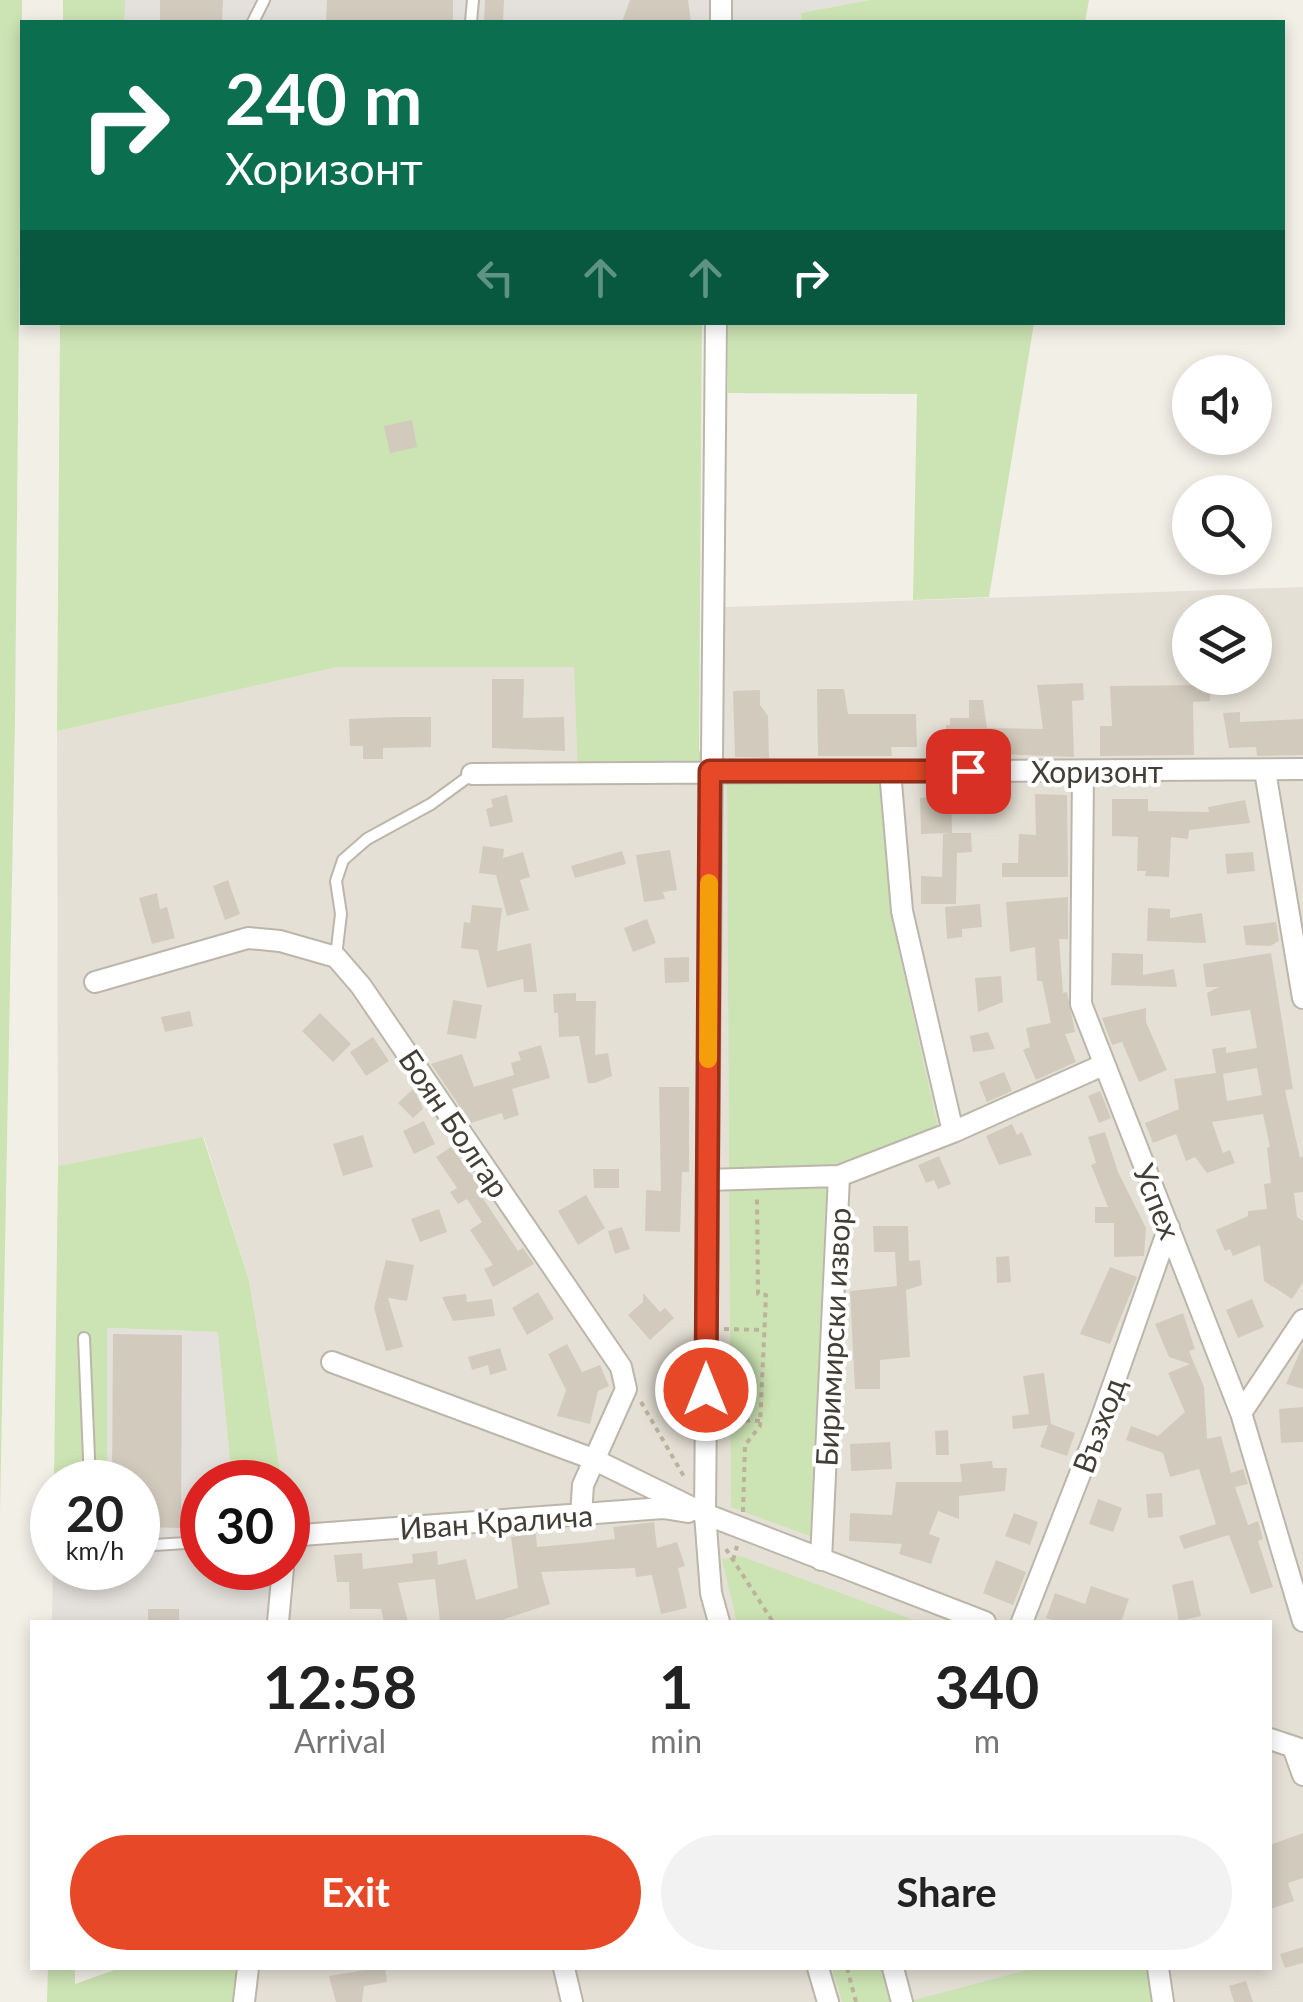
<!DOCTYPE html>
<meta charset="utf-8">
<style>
:root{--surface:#fff;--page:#f2f2f2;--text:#222;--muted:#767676;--accent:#e74928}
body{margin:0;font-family:Lato,sans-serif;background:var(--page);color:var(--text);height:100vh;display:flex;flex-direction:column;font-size:38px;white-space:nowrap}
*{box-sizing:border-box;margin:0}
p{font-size:32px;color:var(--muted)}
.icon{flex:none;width:55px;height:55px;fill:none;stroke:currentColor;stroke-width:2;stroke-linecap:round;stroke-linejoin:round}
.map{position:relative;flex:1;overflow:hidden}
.side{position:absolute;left:30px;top:1620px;width:1242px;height:350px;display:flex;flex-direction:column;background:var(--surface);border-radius:0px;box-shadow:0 5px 15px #0003}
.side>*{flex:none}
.top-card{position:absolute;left:20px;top:20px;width:1265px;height:305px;border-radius:0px;box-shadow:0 5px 15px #0003;background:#0b6e4f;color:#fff;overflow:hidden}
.buttons{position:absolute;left:1172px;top:355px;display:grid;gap:20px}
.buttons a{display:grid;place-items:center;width:100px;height:100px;border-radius:50%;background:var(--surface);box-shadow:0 5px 15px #0003;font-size:50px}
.speed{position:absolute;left:30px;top:1460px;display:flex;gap:20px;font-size:50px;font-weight:700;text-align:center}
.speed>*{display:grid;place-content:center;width:130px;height:130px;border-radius:50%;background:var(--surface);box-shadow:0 5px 15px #0003;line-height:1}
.speed small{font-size:25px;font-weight:400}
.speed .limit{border:15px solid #d22;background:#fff;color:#111}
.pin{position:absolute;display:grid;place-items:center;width:85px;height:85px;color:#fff;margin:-42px;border-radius:20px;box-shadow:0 5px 15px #0006}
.me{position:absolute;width:110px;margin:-55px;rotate:0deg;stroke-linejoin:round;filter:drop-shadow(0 0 8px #0008)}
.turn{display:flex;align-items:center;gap:35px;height:210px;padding:0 40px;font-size:45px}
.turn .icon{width:130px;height:130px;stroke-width:2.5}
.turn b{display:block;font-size:70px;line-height:85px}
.lanes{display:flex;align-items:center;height:95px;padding:0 40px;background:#0003;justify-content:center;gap:50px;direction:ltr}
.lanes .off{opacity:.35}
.eta{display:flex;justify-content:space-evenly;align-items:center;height:170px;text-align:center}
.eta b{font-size:60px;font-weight:700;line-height:70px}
.button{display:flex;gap:20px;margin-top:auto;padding:20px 40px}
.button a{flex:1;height:115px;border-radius:60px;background:var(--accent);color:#fff;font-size:40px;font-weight:700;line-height:115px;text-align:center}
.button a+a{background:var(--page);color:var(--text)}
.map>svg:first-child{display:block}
.residential{fill:#e5e0d5;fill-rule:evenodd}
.industrial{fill:#e4e0db}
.green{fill:#cce3b3}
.building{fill:#d2cabd;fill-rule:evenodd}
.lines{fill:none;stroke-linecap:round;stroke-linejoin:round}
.lane-casing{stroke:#bcb6aa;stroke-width:14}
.street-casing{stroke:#bcb6aa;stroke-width:24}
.path{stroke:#bdb29c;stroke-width:4;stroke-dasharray:5 5;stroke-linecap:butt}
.lane{stroke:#fff;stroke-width:10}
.street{stroke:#fff;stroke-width:20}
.route-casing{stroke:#962f1a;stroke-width:25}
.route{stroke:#e74928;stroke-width:18}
.slow{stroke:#f59e0b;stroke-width:18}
.labels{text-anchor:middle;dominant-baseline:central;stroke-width:8;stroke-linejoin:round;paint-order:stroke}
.street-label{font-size:30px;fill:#443f36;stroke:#fff}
</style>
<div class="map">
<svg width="1303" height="2002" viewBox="0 0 1303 2002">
<rect width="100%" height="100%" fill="#f2efe7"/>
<path class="residential" d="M1303,587v1415h-1059l4,-34h1022v-346h-992l10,-54v-86h-6l-33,-202 -45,-143 -146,29 -1,-435 280,-64h238l135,104 13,-40 2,-124zM1190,612h65v66h-65z"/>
<path class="industrial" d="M124,0h746l-68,13v9h-678z
M107,1328l112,4 13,150h-30v86h80l-4,54h-226l1,-54h85v-86h-31z"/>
<path class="green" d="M0,0h22l-7,721 -15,792z
M63,0h62l-1,22h-61z
M870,0h219l-4,22h-283l-1,-9z
M60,323h642l-3,427 11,21 -132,2 -4,-106h-237l-280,64z
M728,323h306l-45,274 -76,3 4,-206 -189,-1z
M882,782l9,133 47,213 -111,42 -17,366 -79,-29 -4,-723z
M203,1137l46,143 33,202h-50l-14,-150 -111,-4v154h-53l4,-316z
M740,1556l179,66h-182l-15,-63z
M48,1968h27v16l45,-16h117l-3,34h-187z
M832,1968h53l9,34h-52z
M1035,1968h123l5,34h-256z"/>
<path class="building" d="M160,0h63l-1,22h-62z
M327,0h126v22h-127z
M485,0h19l-1,22h-19z
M630,0h58l3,22h-69z
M412,420l5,27 -27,6 -6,-27z
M492,679h32l-1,39 41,-1 1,34 -73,-3z
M1083,683l1,17 -12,1 2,56 -76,-3v-11h-28v14h-20l-4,-32h4v-7h19v-18h14l4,28 56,1 -6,-44z
M1210,685v16l-17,1 1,53 -94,1v-30h12l-2,-40z
M817,689h27l4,25h68l1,33h-26l1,9h-74z
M760,690v15l8,11 1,42 -34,-1 -2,-66z
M1240,712v10l63,-3v36l-46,1 -1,-9 -27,1 -6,-35z
M397,717h34v30l-48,1v11h-20v-13h-13l-1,-27z
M1035,794l32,1 1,82h-66v-14h16l1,-29 17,1z
M507,795l6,27 -23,5 -4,-18 7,-2 -2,-8z
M951,797l1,36h19l1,19 -15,1 -1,51h-35v-28l21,1 1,-43 7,-1 -29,1 -1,-36z
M1112,799h36v12l61,1 -1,-5 37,-7 5,23 -61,7 -1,9 -17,-2 -2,40 -24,-1 1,-5h-9l1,-34 -26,-1z
M483,846l21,3 -1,9 20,-6 7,25 -10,3 9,30 -22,6 -11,-41 -17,-2z
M670,850l7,40 -14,2 2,7 -21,3 -8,-47z
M622,851l4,13 -51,14 -4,-12z
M1253,852l2,19 -28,3 -2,-20z
M228,880l12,34 -15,6 -12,-34z
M157,893l3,16 7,-2 8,31 -23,6 -13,-46z
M1068,897v42h-9l4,54 4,-1 8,40 -10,2 11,28 -40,18 -13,-30 7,-3 -4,-19 25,-5 -9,-42h-5l-2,-34 -25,5 -4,-50z
M980,904l2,23 -20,2v8l-15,2 -2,-32z
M472,905l30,3 -5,43 34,-8 6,49h-13l-1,-13 -36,9 -9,-38 -17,-2 3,-26 6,1z
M1148,908l22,1v9l32,-5 4,30 -59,-2z
M647,919l9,24 -23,9 -9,-24z
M1276,922l3,19 -9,5 -24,-1 -3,-19z
M1112,953l31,1v21l31,-6 3,18 -66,-2z
M1271,953l22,136 -8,1 15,68 3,-2v36l-9,1 3,24 6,4v61l-11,17 -28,-18 -4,-36 -27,11 -3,-7 -5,2 -9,-21 32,-14v-5l19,-2 -3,-25 7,-1 -4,-35 3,-1 -7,-33 -51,8 11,31 7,-3 5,13 -28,10 -12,-16 -9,4 -10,-27 -23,9 -8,-20 34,-14 -5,-30 42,-6 -4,-24 14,-2v6l31,-5 -7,-38 -39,6 -4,-23 12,-6h-13l-3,-23zM1257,1068l5,27 -35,6 -4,-27z
M689,957v25l-24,1 -1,-25z
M1001,976l2,26 -25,10 -3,-34z
M576,993v8h20l-1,54 13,-2 4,23 -17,7h-7l-9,-47 -20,1 -1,-24h-4l-1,-19z
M453,1000l29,5 -6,34 -29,-5z
M1146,1008v14l21,48 -28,12 -17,-40 -10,3 -10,-27z
M190,1011l3,15 -28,6 -4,-15z
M320,1013l31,31 -18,18 -31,-31z
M988,1032l7,17 -22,3 -3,-16z
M373,1037l16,24 -23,15 -16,-24z
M541,1045l9,33 -38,11 7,26 -15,5 -2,-7 -31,10 -40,-59 31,-10 12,33 40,-12 -3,-12 10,-3 -3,-8z
M1004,1072l8,19 -25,11 -8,-20z
M659,1087h30v85h-7l-2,60 -35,-1 1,-41 15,1z
M414,1088l9,21 -10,9 -15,-15z
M1100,1091l11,27 -12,5 -11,-27z
M424,1121l11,23 -21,10 -11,-23z
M1012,1124l5,11 5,-3 10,23 -33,10 -13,-29z
M1105,1132l13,40 28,56 -2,28 -30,1v-34h-19v-16h13l-17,-42 5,-2 -8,-26z
M363,1135l10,32 -30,9 -10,-32z
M451,1147l31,41 -4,3 40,60 5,-3 11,16 -41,23 -9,-18 9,-4 -23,-35 12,-8 -15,-23 -9,5 -8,-12 7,-4 -21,-31z
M939,1156l12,28 -13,5 -4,-9 -8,3 -8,-18z
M593,1169h26v19h-25z
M586,1195l19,33 -27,17 -20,-34z
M439,1209l8,23 -27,10 -9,-23z
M873,1226h35l1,35 11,-1 2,25 -16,5 4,67 -30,3v29h-25l-5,-98 47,-5 -2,-34h-21z
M622,1227l8,22 -15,5 -7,-23z
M1009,1256l2,26 -14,1 -1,-26z
M386,1260l28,5 -7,36 -19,-3 15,49 -17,4 -12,-43z
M1110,1267l27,10 -27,67 -30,-10z
M538,1292l16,27 -27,16 -15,-27z
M643,1293l17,19 5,-4 9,10 -24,22 -22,-25 15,-13z
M466,1294l1,8 25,-3 3,17 -42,5 -11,-24z
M1252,1299l12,28 -26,11 -12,-28z
M1183,1313l12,36 -6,2 15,36 3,52 14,-3 10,37 12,-4 5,15 -13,3 13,38 10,-4 5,18 -5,2 15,46 -22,7 -22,-59 -45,14 -5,-13 37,-12 -17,-55 -29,8 -7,-24 -37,-13 5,-14 27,10 27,-24 -17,-39 22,-9 -21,-7 -14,-33z
M113,1334l69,1 -1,193 -43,-1v-45h-26z
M567,1344l15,28 18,-7 9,21 -11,5 -8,33 -33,-8 9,-26 -18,-36z
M1303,1345v44l-17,-5z
M500,1348l7,22 -17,5 -2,-10 -16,5 -4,-13z
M1044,1373l7,51 24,9 -8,23 -27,-9 8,-22 -35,4 -1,-13 17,-2 -6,-38z
M1303,1407v35l-22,1 -2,-34z
M948,1430l1,25h-13l-1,-24z
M890,1442l2,27 -41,2 -1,-27z
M992,1461l1,7h14l-2,23 -46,5v23l-21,-8 -9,23 11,4 -9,26 -32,-10 3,-10 -53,-3 1,-28 42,2 4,-33h66l-2,-18z
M1162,1493l1,24 -15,1 -2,-24z
M1098,1499l24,9 -9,24 -24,-8z
M1014,1513l24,9 -8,23 -25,-9z
M654,1522l3,26 20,-6 8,24 -7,2 9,40 -26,6 -9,-39 -16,2 -1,-9 -94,4 9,32 -54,18h-56l-5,-43 -37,4 10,39h-24l-3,-13h-31l-1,-27h-12l-3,-27 28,-2 1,16 50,-6 -1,-9 25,-3 1,14 28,-6 10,41 42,-12 -7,-51 25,-3 1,13 44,-4 34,-4 -2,-12z
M996,1560l30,12 -13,33 -30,-12z
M1193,1580l8,36 -22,5 -7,-36z
M1091,1586l38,13 -8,23h-63l-12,-4 9,-25 30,11z
M148,1609h31v13h-31z
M1303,1833v45l-15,5 6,18 -24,8v-64z
M1303,1947v16l-18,5 -5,-14z
M377,1968h8l2,14 -23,4 -2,16h-26l-7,-26z
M1246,1981l7,21h-19l-5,-16z"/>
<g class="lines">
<g class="lane-casing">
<path id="lane" d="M253,22l11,-22
M471,22l2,-22
M336,956l5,-42 -5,-33 7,-21 24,-21 64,-35 41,-30
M84,1338l6,144
M138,1546l64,-4"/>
</g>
<g class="street-casing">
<path id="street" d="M721,22v-22
M716,322l-11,1192 6,79 8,29
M890,771l12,140 51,221
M1083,771l-2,233 160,409 62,208
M1265,771l38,227
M472,774l831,-5
M95,982l153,-44 32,3 56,16 25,29 260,381 5,22 -43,96 -2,30
M707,1180l132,-4 114,-44 150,-67
M332,1362l261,97 112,55 280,108
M1241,1413l62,-93
M288,1536l375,-28 25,4
M821,1560l18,-384
M278,1622l5,-54
M1022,1622l76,-194 71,-201
M1270,1739l33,11
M1294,1750l9,25
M564,1968l8,34
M818,1968l10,34
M893,1968l9,34
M1158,1968l5,34
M244,2002l4,-34"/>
</g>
<path class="path" d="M724,1329l40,1
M641,1402l45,78
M725,1420l36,1
M743,1512l2,-67 15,-19 6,-131 -8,-1 -1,-96
M726,1549l47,73
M733,1560l4,-14
M847,1968l9,34"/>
<use href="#lane" class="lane"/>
<use href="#street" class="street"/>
</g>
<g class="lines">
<g class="route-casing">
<path id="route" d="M706,1390l4,-619h258"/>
</g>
<use href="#route" class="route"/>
<path class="slow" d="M708,1059l1,-176"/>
</g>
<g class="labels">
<g class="street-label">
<text x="1097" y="771">Хоризонт</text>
<text transform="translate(455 1123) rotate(56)">Боян Болгар</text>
<text transform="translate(1158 1201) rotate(68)">Успех</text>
<text transform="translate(832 1337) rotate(-87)">Биримирски извор</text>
<text transform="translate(1098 1425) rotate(-70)">Възход</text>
<text transform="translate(496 1521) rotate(-4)">Иван Кралича</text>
</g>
</g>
</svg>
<div class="buttons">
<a><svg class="icon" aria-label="sound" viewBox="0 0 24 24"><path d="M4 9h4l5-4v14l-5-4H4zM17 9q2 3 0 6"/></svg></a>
<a><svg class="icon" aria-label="search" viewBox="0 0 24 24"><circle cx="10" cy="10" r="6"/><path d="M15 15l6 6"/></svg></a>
<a><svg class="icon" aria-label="layers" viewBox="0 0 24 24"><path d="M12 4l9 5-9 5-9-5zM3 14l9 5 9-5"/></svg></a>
</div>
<div class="speed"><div>20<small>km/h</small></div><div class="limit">30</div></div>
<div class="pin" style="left:968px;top:771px;background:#d93025"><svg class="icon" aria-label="arrive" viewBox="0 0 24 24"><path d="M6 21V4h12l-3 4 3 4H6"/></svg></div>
<svg class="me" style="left:706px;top:1390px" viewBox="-20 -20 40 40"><circle r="17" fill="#e74928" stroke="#fff" stroke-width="3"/><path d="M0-11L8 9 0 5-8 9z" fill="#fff"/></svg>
<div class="top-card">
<div class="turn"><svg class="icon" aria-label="right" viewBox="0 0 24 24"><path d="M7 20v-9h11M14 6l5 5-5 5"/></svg><div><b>240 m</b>Хоризонт</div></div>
<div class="lanes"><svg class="icon off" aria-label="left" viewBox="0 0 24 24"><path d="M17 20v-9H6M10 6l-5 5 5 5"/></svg><svg class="icon off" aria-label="ahead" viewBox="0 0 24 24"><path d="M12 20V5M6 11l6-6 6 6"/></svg><svg class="icon off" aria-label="ahead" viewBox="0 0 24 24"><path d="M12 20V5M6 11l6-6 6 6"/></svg><svg class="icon" aria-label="right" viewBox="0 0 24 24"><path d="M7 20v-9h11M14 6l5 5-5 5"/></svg></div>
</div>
<section class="side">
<div class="eta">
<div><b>12:58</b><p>Arrival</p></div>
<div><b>1</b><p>min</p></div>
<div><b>340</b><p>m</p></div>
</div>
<div class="button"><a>Exit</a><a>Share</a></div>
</section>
</div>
